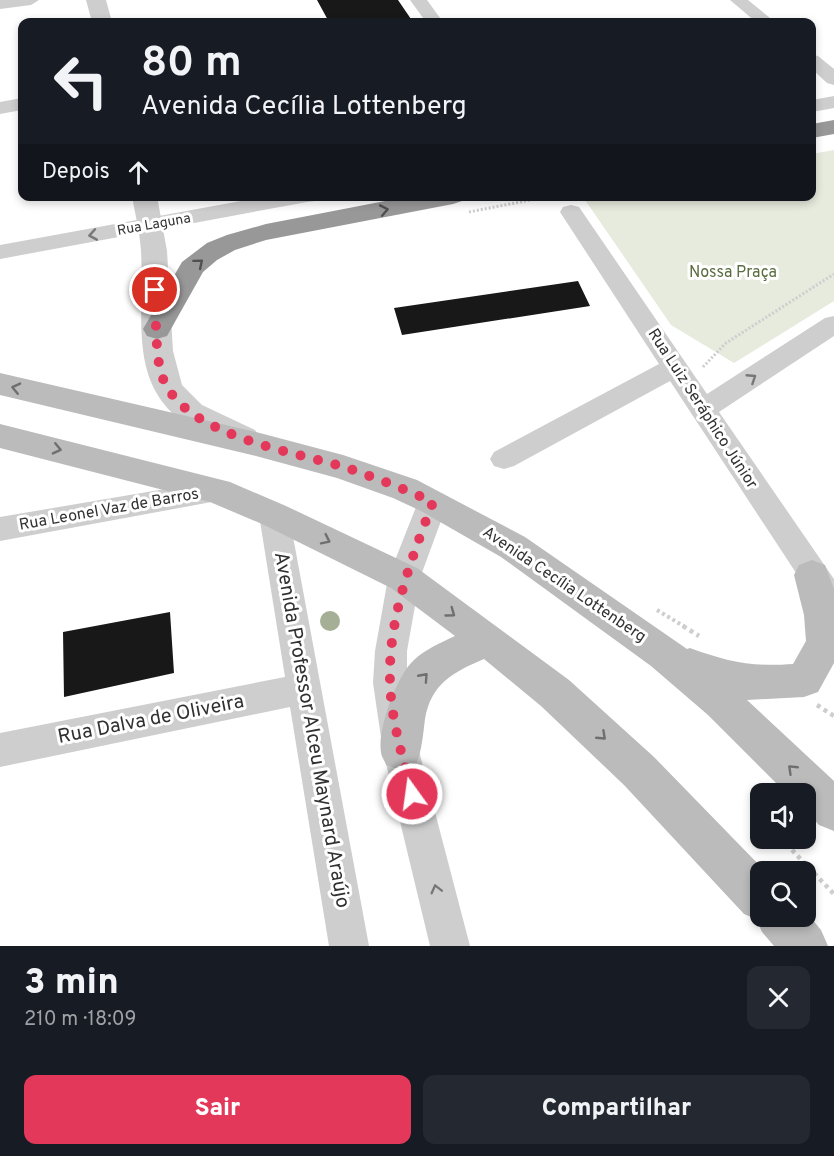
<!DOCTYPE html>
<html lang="pt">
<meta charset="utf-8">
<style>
:root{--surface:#171b24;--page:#242831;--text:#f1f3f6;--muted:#9ea1a6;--accent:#e4385b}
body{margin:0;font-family:Overpass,sans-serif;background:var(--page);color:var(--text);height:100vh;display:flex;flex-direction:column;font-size:22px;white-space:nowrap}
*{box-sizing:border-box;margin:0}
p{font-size:20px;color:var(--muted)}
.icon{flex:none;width:33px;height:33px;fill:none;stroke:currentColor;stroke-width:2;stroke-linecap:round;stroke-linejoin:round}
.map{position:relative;height:946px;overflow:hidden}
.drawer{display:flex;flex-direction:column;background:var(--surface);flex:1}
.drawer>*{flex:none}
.banner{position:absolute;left:18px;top:18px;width:798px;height:183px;border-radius:12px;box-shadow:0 3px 9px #0003;background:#171b24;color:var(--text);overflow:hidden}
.fabs{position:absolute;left:750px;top:783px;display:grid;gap:12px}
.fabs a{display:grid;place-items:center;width:66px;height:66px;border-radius:12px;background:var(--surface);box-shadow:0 3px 9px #0003;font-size:30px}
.pin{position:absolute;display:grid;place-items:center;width:51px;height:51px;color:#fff;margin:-26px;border:3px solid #fff;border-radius:50%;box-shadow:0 2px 6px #0007}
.me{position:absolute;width:66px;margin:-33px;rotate:346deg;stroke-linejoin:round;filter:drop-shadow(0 0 4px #0008)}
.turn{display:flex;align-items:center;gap:21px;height:126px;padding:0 24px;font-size:27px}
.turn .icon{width:78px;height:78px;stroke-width:2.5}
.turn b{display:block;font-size:42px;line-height:51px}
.then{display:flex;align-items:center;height:57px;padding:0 24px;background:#0003;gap:12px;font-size:22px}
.round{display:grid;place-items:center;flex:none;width:63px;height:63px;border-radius:12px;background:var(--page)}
.overview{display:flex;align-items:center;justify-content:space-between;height:102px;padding:0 24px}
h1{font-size:36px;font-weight:800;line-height:45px}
.cta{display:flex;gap:12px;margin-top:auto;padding:12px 24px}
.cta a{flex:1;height:69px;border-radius:12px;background:var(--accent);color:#fff;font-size:24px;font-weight:800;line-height:69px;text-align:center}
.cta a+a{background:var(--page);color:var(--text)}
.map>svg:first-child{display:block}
.green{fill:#e6ebdd}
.building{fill:#181818}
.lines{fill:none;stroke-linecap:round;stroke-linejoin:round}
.path-far2{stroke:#cecece;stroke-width:3;stroke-dasharray:2 2;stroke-linecap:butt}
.path-far1{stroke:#cecece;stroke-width:4;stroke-dasharray:3 3;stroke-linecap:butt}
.path{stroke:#cecece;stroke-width:4.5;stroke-dasharray:4 4;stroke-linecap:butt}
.minor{fill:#cecece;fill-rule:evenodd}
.tertiary{fill:#cecece;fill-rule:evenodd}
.secondary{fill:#bbb;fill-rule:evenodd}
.motorway{fill:#989898;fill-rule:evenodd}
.tree{fill:#a4af95}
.oneway{stroke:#505050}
.oneway2{stroke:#787878}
.oneway3{stroke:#6f6f6f}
.route{stroke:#e4385b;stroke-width:10;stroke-dasharray:0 18}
.labels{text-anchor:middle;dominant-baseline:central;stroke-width:6;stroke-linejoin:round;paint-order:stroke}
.far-street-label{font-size:14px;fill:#313131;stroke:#fff}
.park-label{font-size:16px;fill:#5a6d3e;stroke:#fff}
.street-label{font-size:16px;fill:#313131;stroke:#fff}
.near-street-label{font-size:20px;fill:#313131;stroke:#fff}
</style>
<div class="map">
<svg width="834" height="946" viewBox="0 0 834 946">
<rect width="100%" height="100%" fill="#fff"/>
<path class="green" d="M834,150v151l-100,62 -63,-38 -88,-128 229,-1v-42z"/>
<path class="building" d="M317,0h81l15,22h-84z
M578,281l12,25 -188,29 -8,-27z
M170,612l4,61 -110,24 -1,-65z"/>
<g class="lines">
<path class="path-far2" d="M469,212l82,-16
M703,367l23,-24 108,-69"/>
<path class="path-far1" d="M657,610l28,17"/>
<path class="path" d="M683,626l16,10
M817,705l17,11
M792,850l42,44"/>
<path class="minor" d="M0,0h39l-8,5 -31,4z
M410,0h17l16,22h-17z
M730,0h18l27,22h-19z
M812,55l6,1 16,13v16l-7,-2 -15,-14z
M834,96v12l-22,4v-12z
M22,98v12l-22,4v-12z
M268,196h49l-2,5 -8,1 -307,57v-14z
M571,205l8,2 128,187 118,-76 9,-2v20l-115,76 115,167v39l-11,-4 -153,-233 -156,85 -10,3 -10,-3 -4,-7 4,-7 165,-88 -99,-152 3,-5z
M218,480l10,3 4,8 -4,8 -228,42v-24z
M433,491l10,3 5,8 -28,76 -13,73v32l12,68 51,195h-40l-47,-195 -10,-68 2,-32 13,-73 30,-76 5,-8z
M274,503l10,4 5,8 80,431h-40l-39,-239 -290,60v-34l285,-56 -26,-162 5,-8z"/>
<path class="tertiary" d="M86,0h20l6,22h-20z
M132,196h25l10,55 6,100 9,34 20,20 53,25 5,8 -5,8c-17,6 -31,-3 -47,-10 -85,-38 -63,-110 -67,-185 -1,-18 -6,-37 -9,-55z"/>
<path class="secondary" d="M0,373l256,59 87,23 74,25 108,57 162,112 3,-1c38,14 62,19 103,16l13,-23 -2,-26 -10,-40 5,-10 13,-5 13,5 9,24v74l-16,29 -14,5 -57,3 87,81v50l-15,-6 -13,-14v-17h-19l-79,-79 -57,-49 -150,-109 -80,-46 -28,-13 -56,-20 -81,-22 -256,-61z
M0,424l230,58 56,24 131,62 152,112 85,77 112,115h-6v44h46v-4l15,18 7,16h-54l-12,-14 -6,-13 -12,-5 -120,-129 -83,-79 -57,-47c-31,13 -53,25 -59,60 -2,16 -3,31 -9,46l-15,5 -15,-5c-1,-4 -5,-9 -5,-13 -4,-22 16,-77 33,-92 12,-11 26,-17 41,-24l-64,-48 -129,-64 -52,-22 -210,-54z"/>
<path class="motorway" d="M834,120v14l-22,4v-14z
M411,196h54l-3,5 -9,3 -187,36 -31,10 -18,10 -14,12 -36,64 -10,3 -10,-3 -4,-7 39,-67 25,-19 20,-8 39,-11z"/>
</g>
<circle class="tree" cx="330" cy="621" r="10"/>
<defs><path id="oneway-chevron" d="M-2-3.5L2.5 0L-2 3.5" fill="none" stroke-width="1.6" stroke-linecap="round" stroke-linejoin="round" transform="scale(1.5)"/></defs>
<g class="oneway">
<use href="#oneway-chevron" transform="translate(384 210) rotate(-11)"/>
<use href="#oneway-chevron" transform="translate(199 263) rotate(-40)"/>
</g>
<g class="oneway2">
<use href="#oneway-chevron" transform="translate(93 235) rotate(170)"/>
<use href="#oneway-chevron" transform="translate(752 378) rotate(-33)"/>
<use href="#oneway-chevron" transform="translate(436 889) rotate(-104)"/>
</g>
<g class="oneway3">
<use href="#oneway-chevron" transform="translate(16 388) rotate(-167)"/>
<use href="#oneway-chevron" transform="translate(57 449) rotate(13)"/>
<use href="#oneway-chevron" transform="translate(326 540) rotate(26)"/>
<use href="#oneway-chevron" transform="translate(451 613) rotate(36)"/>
<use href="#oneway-chevron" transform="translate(424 677) rotate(-48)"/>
<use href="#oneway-chevron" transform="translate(602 736) rotate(43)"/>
<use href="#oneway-chevron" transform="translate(792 769) rotate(-136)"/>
</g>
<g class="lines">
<path class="route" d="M155,290c1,21 0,67 7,86 20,59 129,75 182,91 30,10 60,22 89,35 -22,58 -45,117 -43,180 1,38 13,76 22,112"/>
</g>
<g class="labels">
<g class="far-street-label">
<text transform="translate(154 225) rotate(-10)">Rua Laguna</text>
</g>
<g class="park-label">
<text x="733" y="273">Nossa Praça</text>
</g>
<g class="street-label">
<text transform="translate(702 409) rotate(57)">Rua Luiz Seráphico Júnior</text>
<text transform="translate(109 510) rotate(-10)">Rua Leonel Vaz de Barros</text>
<text transform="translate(564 585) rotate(34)">Avenida Cecília Lottenberg</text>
</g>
<g class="near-street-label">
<text transform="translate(151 720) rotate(-11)">Rua Dalva de Oliveira</text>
<text transform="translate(311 730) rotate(80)">Avenida Professor Alceu Maynard Araújo</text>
</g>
</g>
</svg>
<div class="fabs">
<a><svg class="icon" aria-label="sound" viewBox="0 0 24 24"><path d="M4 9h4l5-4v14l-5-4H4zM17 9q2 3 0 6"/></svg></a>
<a><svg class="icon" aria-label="search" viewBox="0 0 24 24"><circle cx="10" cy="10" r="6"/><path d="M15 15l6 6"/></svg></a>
</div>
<div class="pin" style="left:155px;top:290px;background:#d93025"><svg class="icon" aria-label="arrive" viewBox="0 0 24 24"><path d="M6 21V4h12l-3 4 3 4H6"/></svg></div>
<svg class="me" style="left:412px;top:794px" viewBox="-20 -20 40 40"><circle r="17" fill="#e4385b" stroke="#fff" stroke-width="3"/><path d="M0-11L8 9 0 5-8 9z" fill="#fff"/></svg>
<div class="banner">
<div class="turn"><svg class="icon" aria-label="left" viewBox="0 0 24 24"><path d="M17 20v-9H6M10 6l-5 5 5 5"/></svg><div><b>80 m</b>Avenida Cecília Lottenberg</div></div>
<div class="then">Depois<svg class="icon" aria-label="ahead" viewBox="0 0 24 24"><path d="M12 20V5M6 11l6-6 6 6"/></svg></div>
</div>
</div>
<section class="drawer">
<div class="overview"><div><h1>3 min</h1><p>210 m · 18:09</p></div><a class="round"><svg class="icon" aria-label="close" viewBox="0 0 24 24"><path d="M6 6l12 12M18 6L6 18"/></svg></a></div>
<div class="cta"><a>Sair</a><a>Compartilhar</a></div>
</section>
